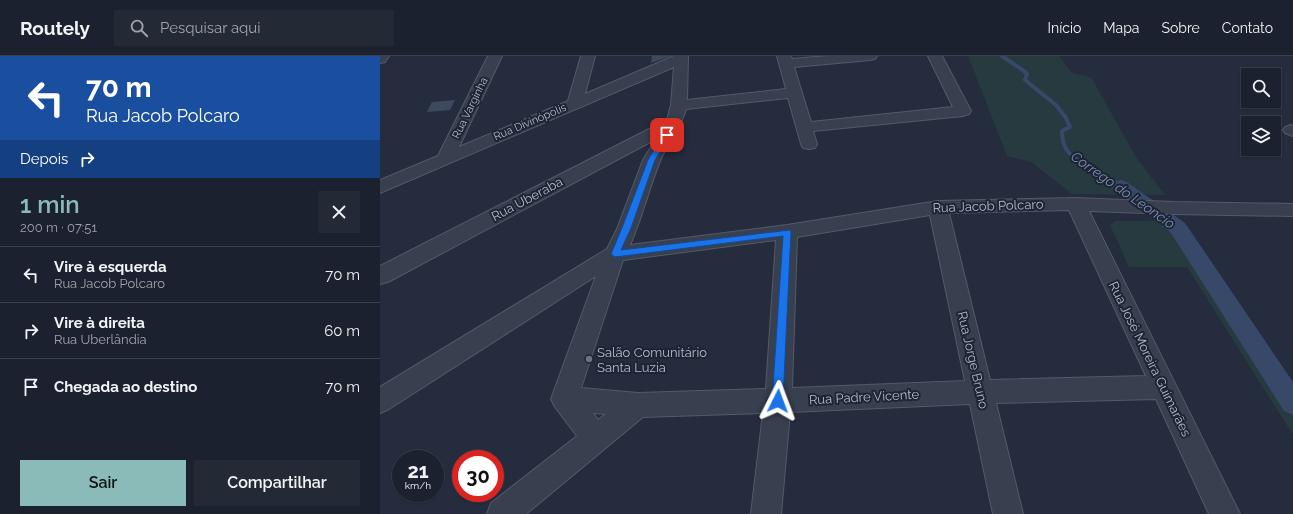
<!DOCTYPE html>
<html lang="pt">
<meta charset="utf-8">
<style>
:root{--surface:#1b212e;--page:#242936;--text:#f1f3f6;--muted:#a0a3aa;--line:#393e4a;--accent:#8bbbb9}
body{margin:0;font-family:Raleway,sans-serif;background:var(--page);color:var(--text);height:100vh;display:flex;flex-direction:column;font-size:15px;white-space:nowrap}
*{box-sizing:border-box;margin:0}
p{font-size:13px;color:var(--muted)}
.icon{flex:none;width:22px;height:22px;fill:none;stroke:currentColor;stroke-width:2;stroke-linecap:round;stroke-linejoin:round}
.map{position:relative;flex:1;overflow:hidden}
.side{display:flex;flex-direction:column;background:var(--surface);width:380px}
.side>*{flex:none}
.guide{background:#1a4fa0;color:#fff;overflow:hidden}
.tools{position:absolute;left:861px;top:12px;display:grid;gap:8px}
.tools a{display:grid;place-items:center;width:40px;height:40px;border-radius:0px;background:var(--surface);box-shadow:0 1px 3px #0004,0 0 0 1px var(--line);font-size:20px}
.speed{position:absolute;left:12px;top:394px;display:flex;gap:8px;font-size:20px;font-weight:700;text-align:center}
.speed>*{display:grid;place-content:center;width:52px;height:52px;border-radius:50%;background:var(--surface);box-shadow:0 1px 3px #0004,0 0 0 1px var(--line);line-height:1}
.speed small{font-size:10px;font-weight:400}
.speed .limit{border:6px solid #d22;background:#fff;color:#111}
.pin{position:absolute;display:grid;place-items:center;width:34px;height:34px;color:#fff;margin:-17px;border-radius:8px;box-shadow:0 2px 6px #0006}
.me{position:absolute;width:44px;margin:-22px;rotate:3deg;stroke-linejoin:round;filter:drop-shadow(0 0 3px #0008)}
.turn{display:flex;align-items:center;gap:14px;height:84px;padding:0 20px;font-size:18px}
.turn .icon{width:52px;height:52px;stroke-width:2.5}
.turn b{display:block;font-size:28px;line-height:34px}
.then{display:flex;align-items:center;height:38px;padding:0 20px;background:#0003;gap:8px;font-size:15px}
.round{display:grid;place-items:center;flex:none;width:42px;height:42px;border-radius:0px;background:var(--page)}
.summary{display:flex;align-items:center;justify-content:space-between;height:68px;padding:0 20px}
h1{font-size:24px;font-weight:600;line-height:30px;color:var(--accent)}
.button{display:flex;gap:8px;margin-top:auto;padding:8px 20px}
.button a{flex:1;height:46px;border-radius:0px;background:var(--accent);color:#111;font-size:16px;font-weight:600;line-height:46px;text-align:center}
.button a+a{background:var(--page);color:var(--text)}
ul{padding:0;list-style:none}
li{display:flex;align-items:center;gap:12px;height:56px;padding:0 20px;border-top:1px solid var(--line)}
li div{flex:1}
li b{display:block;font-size:15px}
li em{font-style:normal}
header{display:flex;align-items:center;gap:24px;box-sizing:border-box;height:56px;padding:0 20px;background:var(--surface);border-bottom:1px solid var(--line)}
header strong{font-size:19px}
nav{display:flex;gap:22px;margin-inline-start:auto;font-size:14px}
.search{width:280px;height:36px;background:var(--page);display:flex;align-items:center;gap:10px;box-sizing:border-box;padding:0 14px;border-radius:0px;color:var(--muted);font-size:15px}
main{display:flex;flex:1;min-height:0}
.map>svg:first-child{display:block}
.green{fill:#263a3f}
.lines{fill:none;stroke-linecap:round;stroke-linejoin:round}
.stream-far1{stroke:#384868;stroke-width:4}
.stream{stroke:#384868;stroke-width:5.5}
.canal{fill:#384868;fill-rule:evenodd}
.building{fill:#3f495e}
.minor-casing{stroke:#535a69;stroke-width:2}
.minor{fill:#383f4e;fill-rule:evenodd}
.route{fill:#1a73e8;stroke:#114b97}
.worship-dot{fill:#6b7280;stroke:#1d2433;stroke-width:1.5}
.labels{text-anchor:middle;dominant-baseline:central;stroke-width:4;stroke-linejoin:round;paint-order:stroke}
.far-street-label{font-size:11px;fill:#b4bac9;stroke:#1d2433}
.street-label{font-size:13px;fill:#b4bac9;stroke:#1d2433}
.poi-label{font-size:13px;fill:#b4bac9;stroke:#1d2433;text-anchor:start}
.water-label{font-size:14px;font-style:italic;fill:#7b8db2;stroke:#1d2433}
</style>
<header>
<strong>Routely</strong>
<div class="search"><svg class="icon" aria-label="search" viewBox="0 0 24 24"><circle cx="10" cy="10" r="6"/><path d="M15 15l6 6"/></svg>Pesquisar aqui</div>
<nav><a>Início</a><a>Mapa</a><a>Sobre</a><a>Contato</a></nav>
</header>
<main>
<section class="side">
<div class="guide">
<div class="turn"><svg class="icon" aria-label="left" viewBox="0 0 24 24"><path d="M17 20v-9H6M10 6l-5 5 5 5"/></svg><div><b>70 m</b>Rua Jacob Polcaro</div></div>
<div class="then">Depois<svg class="icon" aria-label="right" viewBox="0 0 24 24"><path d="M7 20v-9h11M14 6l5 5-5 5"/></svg></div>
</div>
<div class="summary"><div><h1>1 min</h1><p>200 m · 07:51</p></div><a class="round"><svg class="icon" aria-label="close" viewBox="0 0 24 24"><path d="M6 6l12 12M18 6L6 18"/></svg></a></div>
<ul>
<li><svg class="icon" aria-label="left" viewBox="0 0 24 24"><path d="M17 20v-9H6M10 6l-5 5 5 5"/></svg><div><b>Vire à esquerda</b><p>Rua Jacob Polcaro</p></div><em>70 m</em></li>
<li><svg class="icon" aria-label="right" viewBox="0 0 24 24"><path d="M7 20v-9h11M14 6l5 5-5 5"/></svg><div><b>Vire à direita</b><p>Rua Uberlândia</p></div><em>60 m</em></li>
<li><svg class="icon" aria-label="arrive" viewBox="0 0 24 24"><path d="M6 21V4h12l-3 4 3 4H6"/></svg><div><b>Chegada ao destino</b></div><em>70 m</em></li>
</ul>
<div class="button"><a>Sair</a><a>Compartilhar</a></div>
</section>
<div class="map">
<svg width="913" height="458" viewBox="0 0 913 458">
<rect width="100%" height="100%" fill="#242c3e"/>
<path class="green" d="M588,0h91l13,17 19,4 45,80 29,38 -93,-1 -41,-32 -24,-6z
M735,165h68l110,162v52l-106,-168h-58l-19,-42z"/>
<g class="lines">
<path class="stream-far1" d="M622,0l22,15 3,3 -2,6 31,25 10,13 4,9 -8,4c0,25 15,28 34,40"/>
<path class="stream" d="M714,114l27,16"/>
<path class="canal" d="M741,124l6,2 58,41 108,159v33l-9,-4 -113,-178 -56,-43 -3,-4 3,-4z"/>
</g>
<path class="building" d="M272,0h19l-20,7z
M75,44l-5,10 -23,2 5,-10z"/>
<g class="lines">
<g class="minor-casing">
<path id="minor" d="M0,0h9l-4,6 -5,1z
M108,0h14l-43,91 109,-46 13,-45h14l-10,38 89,-38h14l-1,44 99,-11 -9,-33h14l1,3 35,-3h50l-2,3 -5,1 -76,7 17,55 142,-15 -25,-51h14l29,55 -2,3 -6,2 -150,15 4,13 -2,4 -6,1 -6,-1 -2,-4 -13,-46 -102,11c-6,22 -18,33 -26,52 -11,27 -18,57 -30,84l157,-20 151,-24 138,-3 98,4 119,2v12l-119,-2 -85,-3 151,303h-31l-53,-115 -160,4 27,111h-30l-23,-110 -180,8 -9,102h-30l12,-101 -120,4 -117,97h-39l4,-11 86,-67 -22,-29 -4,-8 45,-123 -207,133 -9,4v-26l227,-138 10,-20 26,-69 13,-21 -268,143 -8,2v-18l287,-146 4,-15 3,-38 -294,126v-13l58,-24zM689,154l77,166 -156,4 -41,-167zM550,159l35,166 -173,7 5,-151zM396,184l-10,149 -128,4 -57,-5 42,-128zM213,357l13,1 -8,6z
M911,69l2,1v10l-8,-3 -2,-3 2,-3z"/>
</g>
<use href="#minor" class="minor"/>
</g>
<path class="route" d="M287,77l3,2 -15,25 -24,68 -10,22 169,-20 1,2 -8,169 -1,4 -4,1 -4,-1 -2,-4 11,-165 -168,21 -4,-3 11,-26 26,-68 16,-26z"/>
<circle class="worship-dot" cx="209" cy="303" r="4"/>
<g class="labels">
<g class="far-street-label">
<text transform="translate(90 52) rotate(-64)">Rua Varginha</text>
<text transform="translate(150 66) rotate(-23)">Rua Divinópolis</text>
</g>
<g class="street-label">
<text transform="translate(147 143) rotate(-28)">Rua Uberaba</text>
<text transform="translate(608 150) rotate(-2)">Rua Jacob Polcaro</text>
<text transform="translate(770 303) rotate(64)">Rua José Moreira Guimarães</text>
<text transform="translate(593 304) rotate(77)">Rua Jorge Bruno</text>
<text transform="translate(484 341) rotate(-3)">Rua Padre Vicente</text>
</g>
<g class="poi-label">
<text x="217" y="296">Salão Comunitário<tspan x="217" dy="15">Santa Luzia</tspan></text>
</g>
<g class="water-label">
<text transform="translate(743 134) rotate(35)">Corrego do Leoncio</text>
</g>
</g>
</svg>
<div class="tools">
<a><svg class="icon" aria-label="search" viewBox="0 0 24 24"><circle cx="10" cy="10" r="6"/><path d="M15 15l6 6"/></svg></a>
<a><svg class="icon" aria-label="layers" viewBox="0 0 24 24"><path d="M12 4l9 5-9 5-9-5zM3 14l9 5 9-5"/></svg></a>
</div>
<div class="speed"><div>21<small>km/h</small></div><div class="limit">30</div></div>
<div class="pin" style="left:287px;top:79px;background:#d93025"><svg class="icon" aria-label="arrive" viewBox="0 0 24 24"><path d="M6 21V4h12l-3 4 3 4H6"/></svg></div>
<svg class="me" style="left:398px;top:345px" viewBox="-20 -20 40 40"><path d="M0-17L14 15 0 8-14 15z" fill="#1a73e8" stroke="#fff" stroke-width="4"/></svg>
</div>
</main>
